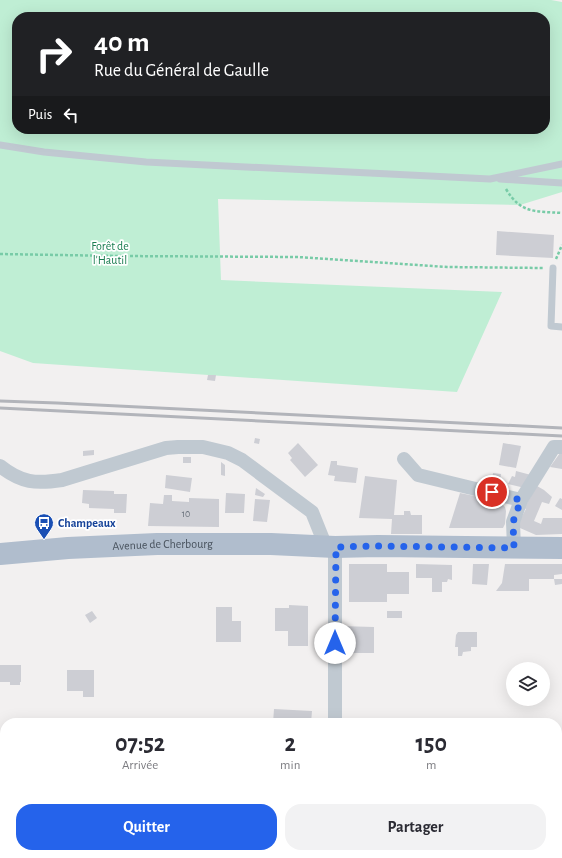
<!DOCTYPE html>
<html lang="fr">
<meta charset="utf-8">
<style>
:root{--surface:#fff;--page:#f2f2f3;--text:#2b2b33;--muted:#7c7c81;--accent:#2563eb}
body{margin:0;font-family:"Alegreya Sans",sans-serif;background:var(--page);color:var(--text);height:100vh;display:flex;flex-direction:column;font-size:15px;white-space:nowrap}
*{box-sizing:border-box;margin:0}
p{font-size:13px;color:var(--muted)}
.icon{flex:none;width:22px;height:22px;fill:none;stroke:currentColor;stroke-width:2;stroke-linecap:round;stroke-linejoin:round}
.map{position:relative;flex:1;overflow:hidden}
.drawer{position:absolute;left:0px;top:718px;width:562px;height:140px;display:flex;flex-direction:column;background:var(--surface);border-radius:16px 16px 0 0;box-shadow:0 4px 16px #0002}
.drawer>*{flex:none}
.hud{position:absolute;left:12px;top:12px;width:538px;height:122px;border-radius:16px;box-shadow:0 4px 16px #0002;background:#202124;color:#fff;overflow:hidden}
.controls{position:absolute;left:506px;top:662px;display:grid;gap:8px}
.controls a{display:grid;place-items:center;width:44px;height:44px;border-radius:50%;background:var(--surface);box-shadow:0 4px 16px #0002;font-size:20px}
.pin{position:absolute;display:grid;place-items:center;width:34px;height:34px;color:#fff;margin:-17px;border:2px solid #fff;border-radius:50%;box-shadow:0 1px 4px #0007}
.me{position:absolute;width:44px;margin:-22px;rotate:0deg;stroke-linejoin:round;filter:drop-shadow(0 0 3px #0008)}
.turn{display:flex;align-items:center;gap:14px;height:84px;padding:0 16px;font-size:18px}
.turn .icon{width:52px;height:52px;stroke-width:2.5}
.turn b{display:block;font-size:28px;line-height:34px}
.then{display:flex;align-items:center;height:38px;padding:0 16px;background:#0003;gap:8px;font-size:15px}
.eta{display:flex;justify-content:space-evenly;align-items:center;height:68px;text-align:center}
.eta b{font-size:24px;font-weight:700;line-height:28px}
.action{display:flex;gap:8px;margin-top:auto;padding:8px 16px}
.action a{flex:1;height:46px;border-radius:16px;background:var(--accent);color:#fff;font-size:16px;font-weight:700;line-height:46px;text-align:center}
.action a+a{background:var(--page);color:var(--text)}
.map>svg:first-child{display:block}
.green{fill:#bfeed4;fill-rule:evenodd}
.building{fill:#cdced4}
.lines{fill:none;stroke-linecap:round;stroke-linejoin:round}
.path{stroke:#78cba7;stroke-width:2.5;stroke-dasharray:3 2;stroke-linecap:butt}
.lane{stroke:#c0c9d1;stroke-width:7}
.street{stroke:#c0c9d1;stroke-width:14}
.primary{stroke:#b0bdcd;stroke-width:22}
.rail{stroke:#b2b4ba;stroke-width:3}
.route{stroke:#2563eb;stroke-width:7;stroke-dasharray:0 12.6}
.labels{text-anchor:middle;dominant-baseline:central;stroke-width:3.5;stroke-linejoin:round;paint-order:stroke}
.number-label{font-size:10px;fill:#69717b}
.park-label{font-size:12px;fill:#1a7d51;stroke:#fff}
.transit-label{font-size:12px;font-weight:bold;fill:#164399;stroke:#fff;text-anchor:start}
.street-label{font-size:12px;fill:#48525d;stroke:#fff}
</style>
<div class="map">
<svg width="562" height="858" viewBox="0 0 562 858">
<rect width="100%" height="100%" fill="#f2f0f0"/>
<path class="green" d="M0,0h551l11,2v190l-42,13 -302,-6 3,81 281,12 -45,100 -424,-29 -33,-12zM17,17h528v112h-528z"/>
<path class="building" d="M497,231l57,4 -1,23 -57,-3z
M208,375h8l-1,6 -8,-1z
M255,438l5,1 -1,5 -5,-1z
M298,443l20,22 -13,12 -15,-17 2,-2 -4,-5z
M503,443l18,3 -5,22 -17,-3z
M94,450v5l-11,1v-5z
M560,453h2v16l-12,-2z
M183,457h8v6h-8z
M331,461h6v4l21,3 -2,15 -22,-2 1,-5 -7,-1z
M221,462l4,3v11l-4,-1z
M516,471l15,4 -6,13 -17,-4 4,-8 3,1z
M493,473l8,1 -1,8 -8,-2z
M166,475l26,3 -2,14 -25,-4z
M365,476l32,4 -3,35h10v-4h6l1,4h11v19h-31l1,-15 -33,-1z
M537,486l7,4 8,7 -3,7 -7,-2 -8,19 7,3 2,-6h19v16l-26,1 -16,-7 -2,-4 8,-15 -2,-1z
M256,488l9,6 -2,3 -8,-2z
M83,490l31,1v3h13l-1,19h-12v-4l-25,-1v-4l-7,-1z
M226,493l19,1 -1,19h-19z
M460,493l34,7 5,1 6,6 1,4 -1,13 -2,4h-54z
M164,495h8v6l17,1v-4l30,1v28l-71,-1 2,-23 13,1z
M560,498l2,1v11l-7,-4z
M255,499l15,1 -3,22 -14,-1z
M349,564h38v8h22v22h-22v8h-38z
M416,564l36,1v15l-4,-1 -1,3h-5v10h-10v-14h-16z
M473,564h16l-2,21 -15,-1z
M505,564h57v10l-8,1v4h-25v12h-33l6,-8z
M554,579h8v5l-7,1z
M289,605l19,1v40h-20v-15h-13v-23h14z
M216,607h16v14h9v21h-25z
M92,611l5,7 -7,5 -5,-8z
M387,611h15v7h-15z
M340,626l34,1v26h-34z
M458,632h19v15h-6v4l-8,1 -1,4h-4v-9h-3l1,-12z
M0,665h21v17h-1v3h-10v-3h-10z
M67,670h27v27h-11v-6h-16z
M274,709l38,2 -1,12h-38z"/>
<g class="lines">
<path class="path" d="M506,189c15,25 29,22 56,24
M0,254l120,2 178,1 149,10 96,1
M556,259l6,-14"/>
<path class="lane" d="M0,145l44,7 102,10 344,17 72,-15
M500,179l62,4
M553,268l-2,58 11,1"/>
<path class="street" d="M404,459l14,16 103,25
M0,466c21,17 36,18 62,14l104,-32 12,-1h25l25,6 14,7 70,52 14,35
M514,548l-1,-26 8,-22 33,-53h8
M335,723v-176"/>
<path class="primary" id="s1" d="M0,554l68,-6 89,-4h114l64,3 43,-1 184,2"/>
<path class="rail" d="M0,401l57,2 505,25
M0,408l562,28"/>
</g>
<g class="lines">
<path class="route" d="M335,643l1,-96 42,-1 136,2 -1,-26 8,-22 -29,-8"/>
</g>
<defs>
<g id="bus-pin" transform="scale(1)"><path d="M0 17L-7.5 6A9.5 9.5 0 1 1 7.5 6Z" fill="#1a4fb4" stroke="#fff"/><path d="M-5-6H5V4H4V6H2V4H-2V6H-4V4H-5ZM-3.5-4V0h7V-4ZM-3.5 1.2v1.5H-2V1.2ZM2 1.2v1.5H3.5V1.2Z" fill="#fff"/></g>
</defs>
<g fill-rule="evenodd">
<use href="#bus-pin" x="44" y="523"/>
</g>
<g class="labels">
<g class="number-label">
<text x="186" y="514">10</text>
</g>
<g class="park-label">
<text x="110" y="246">Forêt de<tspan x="110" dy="14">l'Hautil</tspan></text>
</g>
<g class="transit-label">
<text x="58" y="523">Champeaux</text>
</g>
<g class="street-label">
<text stroke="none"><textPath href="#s1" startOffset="163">Avenue de Cherbourg</textPath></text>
</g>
</g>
</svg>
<div class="controls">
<a><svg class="icon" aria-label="layers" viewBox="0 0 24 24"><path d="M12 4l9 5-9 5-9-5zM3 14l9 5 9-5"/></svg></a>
</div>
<div class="pin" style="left:492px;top:492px;background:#d93025"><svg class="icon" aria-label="arrive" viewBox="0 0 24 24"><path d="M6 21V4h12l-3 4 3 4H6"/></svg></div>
<svg class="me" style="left:335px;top:643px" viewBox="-20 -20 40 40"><circle r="19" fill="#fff"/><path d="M0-13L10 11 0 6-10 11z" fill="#2563eb"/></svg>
<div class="hud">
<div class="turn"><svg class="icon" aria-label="right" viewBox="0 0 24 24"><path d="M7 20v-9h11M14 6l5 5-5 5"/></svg><div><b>40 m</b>Rue du Général de Gaulle</div></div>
<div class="then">Puis<svg class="icon" aria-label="left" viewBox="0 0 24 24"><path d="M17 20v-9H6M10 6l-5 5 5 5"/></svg></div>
</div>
<section class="drawer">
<div class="eta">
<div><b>07:52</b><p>Arrivée</p></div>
<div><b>2</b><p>min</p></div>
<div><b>150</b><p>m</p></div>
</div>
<div class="action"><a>Quitter</a><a>Partager</a></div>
</section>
</div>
